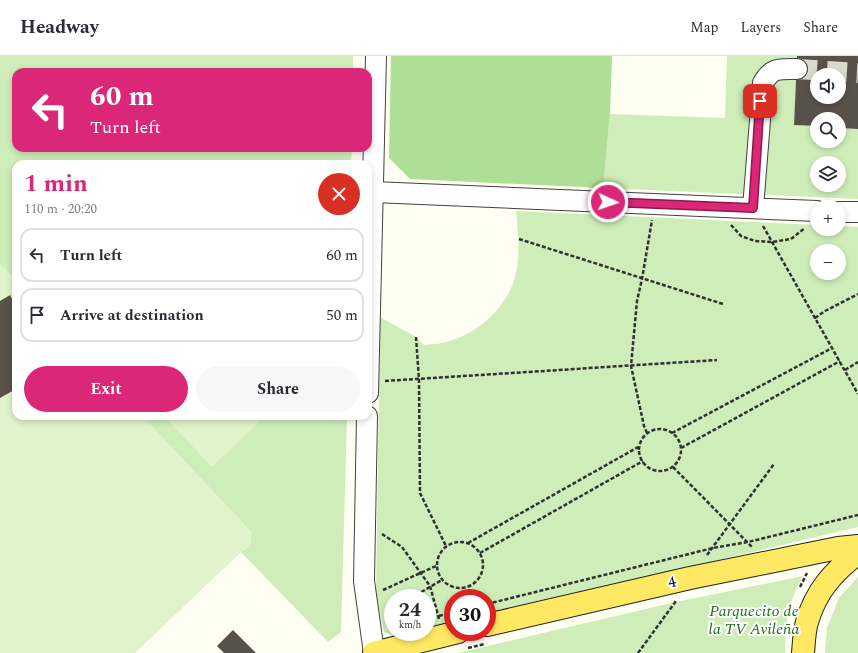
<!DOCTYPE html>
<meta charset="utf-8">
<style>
:root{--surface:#fff;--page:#f7f7f7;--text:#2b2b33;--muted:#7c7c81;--line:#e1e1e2;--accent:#db2777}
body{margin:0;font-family:Spectral,serif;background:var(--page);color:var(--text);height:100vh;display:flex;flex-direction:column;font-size:15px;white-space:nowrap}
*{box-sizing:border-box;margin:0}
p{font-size:13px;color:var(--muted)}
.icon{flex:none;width:22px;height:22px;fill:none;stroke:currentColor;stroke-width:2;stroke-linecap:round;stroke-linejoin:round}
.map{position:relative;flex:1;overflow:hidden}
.panel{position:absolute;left:12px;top:104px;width:360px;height:260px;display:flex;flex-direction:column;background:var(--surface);border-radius:12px;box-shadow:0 2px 6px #0003}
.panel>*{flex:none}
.banner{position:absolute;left:12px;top:12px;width:360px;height:84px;border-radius:12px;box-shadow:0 2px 6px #0003;background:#db2777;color:#fff;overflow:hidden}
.buttons{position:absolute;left:810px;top:12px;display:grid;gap:8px}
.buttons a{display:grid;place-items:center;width:36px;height:36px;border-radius:50%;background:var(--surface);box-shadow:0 2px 6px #0003;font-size:20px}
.speed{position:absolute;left:384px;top:533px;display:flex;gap:8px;font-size:20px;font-weight:700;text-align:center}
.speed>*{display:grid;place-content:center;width:52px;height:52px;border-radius:50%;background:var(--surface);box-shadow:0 2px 6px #0003;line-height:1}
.speed small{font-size:10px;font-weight:400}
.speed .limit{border:6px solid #d22;background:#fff;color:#111}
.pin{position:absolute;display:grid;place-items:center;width:34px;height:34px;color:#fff;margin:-17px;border-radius:8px;box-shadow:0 2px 6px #0006}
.me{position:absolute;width:44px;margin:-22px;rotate:93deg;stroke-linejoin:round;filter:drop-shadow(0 0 3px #0008)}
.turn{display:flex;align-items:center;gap:14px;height:84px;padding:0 12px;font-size:18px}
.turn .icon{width:52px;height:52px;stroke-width:2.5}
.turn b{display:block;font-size:28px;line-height:34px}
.round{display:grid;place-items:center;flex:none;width:42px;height:42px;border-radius:21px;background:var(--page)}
.summary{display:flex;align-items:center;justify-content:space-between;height:68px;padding:0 12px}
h1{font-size:24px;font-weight:700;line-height:30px;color:var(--accent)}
.action{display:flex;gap:8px;margin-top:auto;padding:8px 12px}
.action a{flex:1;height:46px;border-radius:24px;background:var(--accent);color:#fff;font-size:16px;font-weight:700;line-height:46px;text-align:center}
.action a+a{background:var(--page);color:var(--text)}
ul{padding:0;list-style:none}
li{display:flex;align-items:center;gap:12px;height:54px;margin:0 8px 6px;padding:0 4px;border:2px solid var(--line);border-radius:12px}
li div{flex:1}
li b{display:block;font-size:15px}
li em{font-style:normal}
header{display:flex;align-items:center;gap:24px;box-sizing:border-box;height:56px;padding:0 20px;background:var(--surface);border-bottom:1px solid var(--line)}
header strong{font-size:19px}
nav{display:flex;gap:22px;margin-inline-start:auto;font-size:14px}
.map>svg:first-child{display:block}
.green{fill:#ceedb8;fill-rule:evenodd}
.forest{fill:#afdf96}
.pitch{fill:#e1f3ca}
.building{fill:#59524b;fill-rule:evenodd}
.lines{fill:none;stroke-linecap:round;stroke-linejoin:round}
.minor-tunnel{stroke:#dbdad0;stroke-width:20;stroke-dasharray:20 10;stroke-linecap:butt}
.minor-casing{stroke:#424242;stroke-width:22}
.major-casing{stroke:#202020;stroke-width:24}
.path{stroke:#313131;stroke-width:2.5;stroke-dasharray:4 2;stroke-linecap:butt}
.minor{stroke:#fff;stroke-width:20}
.major{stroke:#ffe962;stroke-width:22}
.route-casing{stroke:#8e194d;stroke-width:10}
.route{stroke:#db2777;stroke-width:7}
.labels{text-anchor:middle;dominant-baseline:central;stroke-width:4;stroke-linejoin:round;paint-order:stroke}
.street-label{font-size:16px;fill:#0f0f0f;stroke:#fff}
.park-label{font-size:16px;font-style:italic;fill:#226d1a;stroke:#fff}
</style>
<header>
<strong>Headway</strong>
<nav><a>Map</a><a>Layers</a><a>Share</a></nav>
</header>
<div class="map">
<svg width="858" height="597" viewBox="0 0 858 597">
<rect width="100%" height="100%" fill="#fffef2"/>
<path class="green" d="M0,0h353v16h-337v76h336l-1,16h-335v117l-16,-17z
M727,0h70l-3,69 23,1v15h22v-13l19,1v70l-255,-11 7,-74 115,4zM817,107h22v22h-22z
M516,155l301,14v4h22v-3l19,1v300l-371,88v-17h-34v25l-26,6v-31h-34v34h21l-19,4 -11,-4 -8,-36 4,-279 36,20 8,8c8,-1 17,-1 25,-4 33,-9 62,-38 68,-72 3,-20 1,-39 -1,-58zM817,195h22v22h-22z
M142,360h205l-6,216 -13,10 -87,-90 9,-6 1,-14z
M803,520c-15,26 -18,48 -18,77h-327l218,-51z
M858,521v76h-33l2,-25 12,-30z"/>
<path class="forest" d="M391,0h221l-2,58 -7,74 -193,-9 -21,-21z"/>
<path class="pitch" d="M0,208l16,17v135h126l109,116 -1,14 -9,6 -106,101h-135z
M164,360h101l-53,51z"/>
<path class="building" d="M797,0h61v73l-19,-1v-9h-22v7l-23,-1 2,-45 7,-1 4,-4 1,-6 -1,-6 -5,-4 -5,-1zM817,19h22v22h-22z
M10,239l6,11v83l-16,9v-97z
M233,574l23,23h-32l-7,-7z"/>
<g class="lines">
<path class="minor-tunnel" d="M797,13l61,4"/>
<g class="minor-casing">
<path id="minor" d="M373,136l444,19
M753,152l10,-125c9,-16 17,-14 34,-14
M839,156h19
M368,337l8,-337
M367,360l-3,165 10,72"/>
</g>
<g class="major-casing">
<path id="major" d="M487,569l203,-47 148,-30 20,-2
M374,597l84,-21
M803,597c1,-10 1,-21 4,-31 9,-31 26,-50 51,-69"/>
</g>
<path class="path" d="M731,169l10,11 14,5 17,1 19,-3 14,-11
M763,170l95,168
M519,183l204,65
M815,262l10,-7 33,-17
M416,281l3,43 1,113 26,53
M845,314l13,-8
M385,325l332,-21
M639 394a21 21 0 1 1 42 0a21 21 0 1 1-42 0Z
M647,377l-3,-7 -13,-60 6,-65 5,-22 10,-59
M672,377l160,-85
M681,392l159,-87
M673,411l79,80
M382,478l20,13 28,39 9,33
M437 509a23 23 0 1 1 46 0a23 23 0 1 1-46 0Z
M468,487l172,-97
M480,497l163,-92
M707,499l67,-91
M800,531l7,-14
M383,534l53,-24
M411,542l31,-18
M487,548l226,-56 35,-6 110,-27
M385,558l8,-5
M439,560l14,-4
M468,592l17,-4
M638,597l38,-52"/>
<use href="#minor" class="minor"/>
<use href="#major" class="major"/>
</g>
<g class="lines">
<g class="route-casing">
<path id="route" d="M608,146l145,6 7,-107"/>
</g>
<use href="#route" class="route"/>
</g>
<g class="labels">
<g class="street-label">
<text transform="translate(672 526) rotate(-13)">4</text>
</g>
<g class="park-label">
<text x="754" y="555">Parquecito de<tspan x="754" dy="18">la TV Avileña</tspan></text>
</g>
</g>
</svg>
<div class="buttons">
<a><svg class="icon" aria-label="sound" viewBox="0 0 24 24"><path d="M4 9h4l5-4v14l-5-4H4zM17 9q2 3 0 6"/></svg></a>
<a><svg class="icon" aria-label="search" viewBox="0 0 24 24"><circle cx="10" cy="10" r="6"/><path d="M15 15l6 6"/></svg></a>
<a><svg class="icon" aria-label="layers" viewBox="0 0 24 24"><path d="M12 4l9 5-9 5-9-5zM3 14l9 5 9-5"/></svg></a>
<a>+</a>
<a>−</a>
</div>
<div class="speed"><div>24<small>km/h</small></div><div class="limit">30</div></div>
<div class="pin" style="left:760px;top:45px;background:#d93025"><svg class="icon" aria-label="arrive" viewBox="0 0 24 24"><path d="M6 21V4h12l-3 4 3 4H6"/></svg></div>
<svg class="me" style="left:608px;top:146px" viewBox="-20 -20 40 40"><circle r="17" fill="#db2777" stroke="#fff" stroke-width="3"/><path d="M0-11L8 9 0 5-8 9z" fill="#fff"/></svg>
<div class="banner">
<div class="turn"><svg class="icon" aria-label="left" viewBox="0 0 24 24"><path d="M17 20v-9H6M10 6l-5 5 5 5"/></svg><div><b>60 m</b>Turn left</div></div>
</div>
<section class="panel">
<div class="summary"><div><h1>1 min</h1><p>110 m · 20:20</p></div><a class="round" style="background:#d93025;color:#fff"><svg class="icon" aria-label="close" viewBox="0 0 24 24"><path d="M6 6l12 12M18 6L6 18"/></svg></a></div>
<ul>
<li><svg class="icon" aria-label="left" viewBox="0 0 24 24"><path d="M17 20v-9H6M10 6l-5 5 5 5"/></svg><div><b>Turn left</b></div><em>60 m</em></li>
<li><svg class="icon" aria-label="arrive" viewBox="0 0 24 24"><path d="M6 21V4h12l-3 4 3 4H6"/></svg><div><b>Arrive at destination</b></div><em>50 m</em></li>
</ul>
<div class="action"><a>Exit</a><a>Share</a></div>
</section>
</div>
